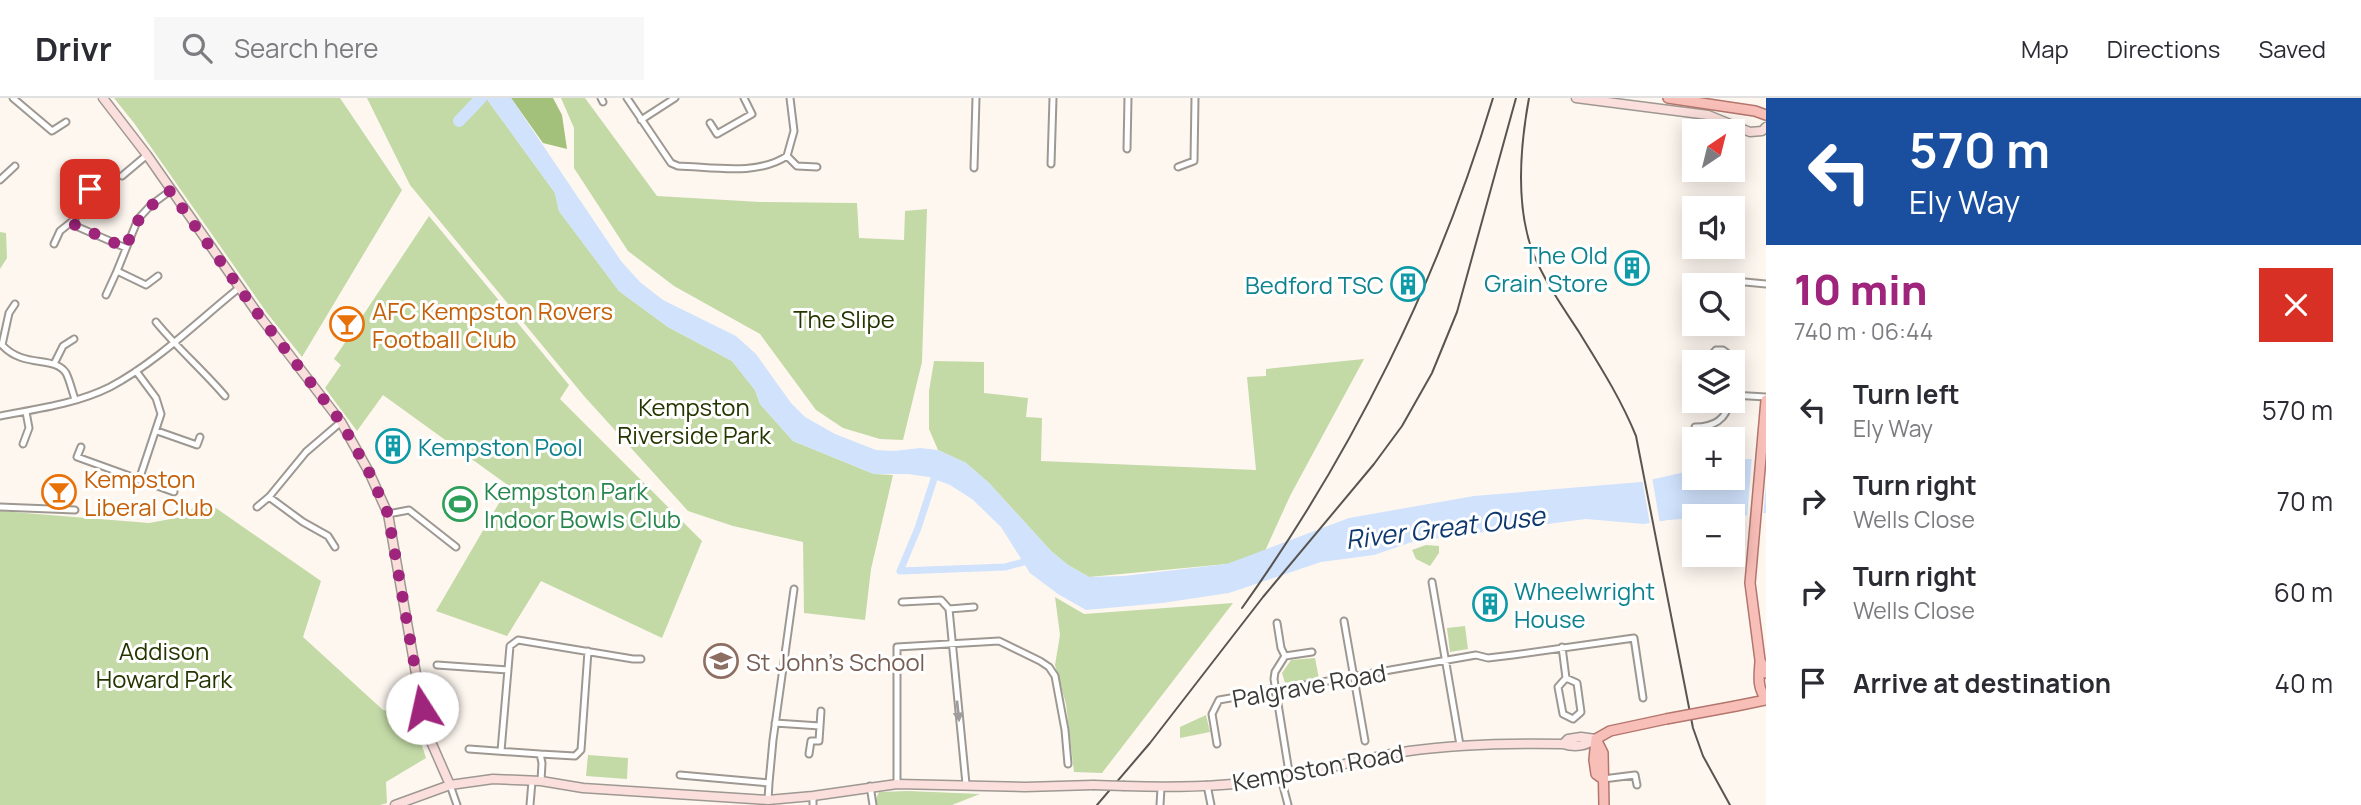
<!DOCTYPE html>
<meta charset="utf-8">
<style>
:root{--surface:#fff;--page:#f7f7f7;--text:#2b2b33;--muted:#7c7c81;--line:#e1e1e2;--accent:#9f247b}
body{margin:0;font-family:Manrope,sans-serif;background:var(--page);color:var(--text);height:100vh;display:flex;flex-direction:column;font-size:26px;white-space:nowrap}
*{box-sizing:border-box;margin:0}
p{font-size:23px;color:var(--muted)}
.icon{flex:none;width:38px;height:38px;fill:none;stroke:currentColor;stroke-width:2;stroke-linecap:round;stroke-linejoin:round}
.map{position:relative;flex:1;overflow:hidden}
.drawer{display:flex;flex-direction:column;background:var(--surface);width:595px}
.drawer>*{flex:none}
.guide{background:#1a4fa0;color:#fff;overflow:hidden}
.needle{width:46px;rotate:35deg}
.tools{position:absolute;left:1682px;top:21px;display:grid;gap:14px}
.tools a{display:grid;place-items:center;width:63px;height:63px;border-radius:0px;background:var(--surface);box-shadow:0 4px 18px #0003;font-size:35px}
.pin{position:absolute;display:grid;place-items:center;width:60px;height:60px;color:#fff;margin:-30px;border-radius:14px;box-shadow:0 4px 10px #0006}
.me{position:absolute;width:77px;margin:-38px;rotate:350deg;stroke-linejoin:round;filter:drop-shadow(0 0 5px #0008)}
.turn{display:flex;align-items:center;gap:24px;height:147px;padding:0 28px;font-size:32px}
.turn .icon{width:91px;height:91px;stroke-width:2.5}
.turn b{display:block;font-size:49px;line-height:60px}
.round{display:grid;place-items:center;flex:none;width:74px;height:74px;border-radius:0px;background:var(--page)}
.overview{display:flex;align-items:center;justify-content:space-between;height:119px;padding:0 28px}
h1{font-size:42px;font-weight:800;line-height:52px;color:var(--accent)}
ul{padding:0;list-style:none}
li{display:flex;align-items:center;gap:21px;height:91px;padding:0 28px}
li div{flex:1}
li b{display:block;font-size:26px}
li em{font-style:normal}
header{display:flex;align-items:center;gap:42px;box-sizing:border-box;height:98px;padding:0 35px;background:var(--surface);border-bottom:2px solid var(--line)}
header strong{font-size:33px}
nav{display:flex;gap:38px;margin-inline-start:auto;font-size:24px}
.search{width:490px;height:63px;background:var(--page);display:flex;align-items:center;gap:18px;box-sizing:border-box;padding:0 24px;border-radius:0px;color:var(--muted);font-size:26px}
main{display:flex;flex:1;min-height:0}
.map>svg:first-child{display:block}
.green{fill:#c3d9a6}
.forest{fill:#a4c17b}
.water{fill:#d0e2fc}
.pier{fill:#fef7f0}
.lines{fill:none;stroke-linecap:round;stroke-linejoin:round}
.canal{stroke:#d0e2fc;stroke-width:7}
.river{stroke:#d0e2fc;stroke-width:12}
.street-casing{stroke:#9e9892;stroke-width:9}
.secondary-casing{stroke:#9e9892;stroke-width:11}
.primary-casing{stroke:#b3766d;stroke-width:12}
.street{stroke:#fff;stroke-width:5}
.secondary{stroke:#fbdfdc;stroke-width:8}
.primary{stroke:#f8bfb8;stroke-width:9}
.rail{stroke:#585551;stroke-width:2}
.secondary-bridge-casing{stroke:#9e9892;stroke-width:11;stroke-linecap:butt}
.primary-bridge-casing{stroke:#b3766d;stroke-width:12;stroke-linecap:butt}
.secondary-bridge{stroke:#fbdfdc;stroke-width:8}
.primary-bridge{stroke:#f8bfb8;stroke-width:9}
.oneway{fill:#9e9d9c}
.route{stroke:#9f247b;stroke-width:12;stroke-dasharray:0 21.6}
.labels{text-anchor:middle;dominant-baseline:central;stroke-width:6;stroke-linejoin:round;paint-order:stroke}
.culture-label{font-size:24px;fill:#0d838f;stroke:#fff;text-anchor:end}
.food-label{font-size:24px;fill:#c56008;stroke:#fff;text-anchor:start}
.park-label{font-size:24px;fill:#243600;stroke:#fff}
.leisure-label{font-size:24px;fill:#27864d;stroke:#fff;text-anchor:start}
.education-label{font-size:24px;fill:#785e54;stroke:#fff;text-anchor:start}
.street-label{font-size:24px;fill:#3d3b38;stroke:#fff}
.water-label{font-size:26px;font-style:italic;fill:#0d376d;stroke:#fff}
</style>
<header>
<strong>Drivr</strong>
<div class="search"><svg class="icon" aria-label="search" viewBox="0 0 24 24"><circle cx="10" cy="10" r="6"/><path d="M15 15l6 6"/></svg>Search here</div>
<nav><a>Map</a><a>Directions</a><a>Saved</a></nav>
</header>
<main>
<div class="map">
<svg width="1766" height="707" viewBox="0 0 1766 707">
<rect width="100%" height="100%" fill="#fef7f0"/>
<path class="green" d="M114,0h226l62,92 -100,167 -35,-44 -133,-190z
M367,0h119l69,95 4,18 60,80 49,36 64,34 23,29 5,14 33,37 81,33 19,1 -22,94 -6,51 -61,-7 -1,-71 -70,-16 -45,-15 -104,-115 -174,-211z
M561,0h24l72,98 103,6 97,1 2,35 45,2 1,-29 22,-2 -5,153 -19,78 -23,-1 -37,-11 -27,-18 -56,-76 -86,-48 -46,-35 -54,-83v-40z
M429,118l140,169 -9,14 142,142 -40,97 -121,-57 -34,55 -71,-25 73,-125 -126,-91 -26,36 -32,-43 16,-23 -7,-6z
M0,134l6,1 1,25 -7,11z
M1364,261l-74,137 -25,55 -38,13 -138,13 -21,-12 -17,-14 -62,-68 -23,-20 -28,-13 -9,-21v-38l5,-30 50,1v31l44,5 -2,19 16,1 -1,43 215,9 -9,-93 19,-1v-7z
M200,399l121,84 -18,56 80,73 29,5 14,43 -40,24 1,21 -7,2h-380v-294l149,12 38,-7z
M1426,447l13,1v7l-9,13 -14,-7 -4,-9z
M1055,499l29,17 149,-11 -131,170 -28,-1 -8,-68 -11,-39 5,-30z
M1465,528l3,23 -18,3 -3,-24z
M1315,560l4,21 -34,4 -3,-10 9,-13z
M1206,617l4,17 -30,6v-11z
M588,657l40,3 -1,21 -41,-3z
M908,693l72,3 -28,11h-75l-2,-4 4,-9z"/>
<path class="forest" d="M511,0h42l9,17 5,34 -24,-6z"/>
<path class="water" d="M486,0h25l110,163 19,21 23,18 73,36 20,18 35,49 14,14 30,17 41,16 18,1 26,-3 18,2 28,13 23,20 62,68 17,14 21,12 35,-1 103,-12 122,-46 125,-22 167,-14 53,-12v8h38l1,-18 33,-2v55l-33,4 -39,-1v2l-26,2 -24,4 -58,-5 -171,22 -41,14 -53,7 -92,31 -67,10 -76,7 -28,-16 -28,-21 -29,-46 -29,-28 -22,-14 -21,-8 -21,-3h-34l-81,-33 -33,-37 -5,-14 -23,-29 -64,-34 -49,-36 -60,-80 -4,-18z"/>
<path class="pier" d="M1752,357h14v29l-3,33 -16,2z
M1652,379l8,47 -10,1 -8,-47z"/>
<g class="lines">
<path class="canal" d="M936,375l-18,55 -18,43 105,-4 26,-7"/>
<path class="river" d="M459,23l22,-23"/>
<g class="street-casing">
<path id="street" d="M13,0l39,33 14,-9
M601,0l2,4
M627,0l44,65 7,3c35,1 79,10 109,-10l7,-25 -4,-33
M641,22l34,-22
M710,25l7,11 35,-20 -8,-16
M1127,51l1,-51
M787,58l10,10 20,1
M1051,66l2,-66
M1178,69l16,-6 1,-63
M974,70l2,-70
M122,78l25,-21
M0,82l15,-14
M71,126l55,24
M54,146l6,-13 15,-12 15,-30
M158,178l-12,9 -29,-14 21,-52 13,-14 19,-14
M1745,184l21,2
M106,197l11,-24
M15,206l-6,9 -7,32c22,24 52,10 64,28 4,8 6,18 9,26
M156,224c22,27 47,48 69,74
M1705,264l11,-12h7l8,6 1,8
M54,266l9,-18 11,-7
M1689,267h5
M136,273l20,27 5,16 -22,66
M1732,297l34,2
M0,318c36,-7 76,-12 110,-29 47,-25 88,-66 129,-99
M1695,329c18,0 32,-7 34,-26
M157,333l40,14 3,-8
M23,346l6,-16 -3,-16
M81,349l-4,10 97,35
M269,399l34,25 25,14 7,11
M0,409l75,3
M257,409l12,-10 37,-45 35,-30
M388,416l21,-4 47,37
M1432,484l28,163
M902,504l39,-2 8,9 17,175
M949,511l25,-2
M1344,523l21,120
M1277,525l4,25 4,8 -10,16 -1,7 15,93
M1562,549l4,31
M1285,558l27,-4
M437,567l71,5
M1566,580l11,5 4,29 -8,7 -10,-5 -5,-27z
M775,625l45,3
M1217,646l-5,-30 7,-14 257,-45 12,3 25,-3 121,-17 9,60
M469,651l71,5 2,9 -1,18
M501,653l9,-105 8,-6 115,19h8
M540,656l35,2 6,-6 7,-99
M809,656l2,-13h8l2,-30
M680,677l89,8 -1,17
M1281,680l7,27
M1603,681l32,-4 2,10
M769,685l4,-43 21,-151
M897,686v-137l102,-6 41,20 9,6 6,9 10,54 3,34
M450,687l7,20
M1207,687l4,20
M870,688l3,19
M530,707l2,-24
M813,707v-9
M1160,707l1,-17"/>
</g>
<g class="secondary-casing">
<path id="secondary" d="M103,0l44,57 111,159 83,108 28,50 19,42 34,194 10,36 18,41
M1576,0l132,17 42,17 12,-1 4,-4
M1563,646l5,-5 13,-2 15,2
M1125,688c52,2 107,1 159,-9 42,-7 83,-20 125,-26 52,-7 102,-8 154,-7 13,4 22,2 33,-5
M395,707l55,-20 43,-6 48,2 42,7 185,12 45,-4 84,-12 128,3 68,-2"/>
</g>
<g class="primary-casing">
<path id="primary" d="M1668,0l87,13 11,4
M1766,302l-16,183 10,77 6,13
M1760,564c-1,15 -3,25 6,37
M1736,608l30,-6
M1596,641l14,-8 56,-12
M1596,641l7,14 1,52
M1596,641l-2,21 2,14 7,5"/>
</g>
<use href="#street" class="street"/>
<use href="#secondary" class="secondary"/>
<use href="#primary" class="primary"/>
<path class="rail" d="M1529,0c-9,49 -14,107 4,155 12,29 29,53 46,79 21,34 42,67 57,104l57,292 10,28 27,49
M1242,510c110,-154 197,-329 251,-510
M1097,707l53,-62 113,-146 111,-133 28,-38 30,-53 25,-61 59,-214"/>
<g class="secondary-bridge-casing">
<path id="secondary-bridge" d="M1093,687l32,1"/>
</g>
<g class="primary-bridge-casing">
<path id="primary-bridge" d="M1666,621l70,-13"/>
</g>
<use href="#secondary-bridge" class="secondary-bridge"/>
<use href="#primary-bridge" class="primary-bridge"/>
</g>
<defs><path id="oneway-solid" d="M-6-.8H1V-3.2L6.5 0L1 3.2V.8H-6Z" transform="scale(1.75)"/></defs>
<use class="oneway" href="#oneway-solid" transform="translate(958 613) rotate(84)"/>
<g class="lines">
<path class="route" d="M90,91l-19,34 55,25c10,-30 19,-39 44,-57l88,123 83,108 28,50 19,42 34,194"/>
</g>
<defs>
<g id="building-ring" transform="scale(1.75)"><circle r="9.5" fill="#fff" stroke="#0f9aa8" stroke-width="1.5"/><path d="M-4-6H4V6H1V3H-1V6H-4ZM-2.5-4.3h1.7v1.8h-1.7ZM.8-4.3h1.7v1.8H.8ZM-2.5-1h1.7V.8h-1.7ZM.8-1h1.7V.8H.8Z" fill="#0f9aa8"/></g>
<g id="bar-ring" transform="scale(1.75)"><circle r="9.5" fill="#fff" stroke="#e8710a" stroke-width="1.5"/><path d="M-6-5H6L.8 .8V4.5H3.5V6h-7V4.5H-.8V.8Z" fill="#e8710a"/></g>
<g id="stadium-ring" transform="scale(1.75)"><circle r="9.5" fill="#fff" stroke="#2e9e5b" stroke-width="1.5"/><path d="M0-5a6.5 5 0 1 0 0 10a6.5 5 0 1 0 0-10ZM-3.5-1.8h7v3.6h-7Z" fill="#2e9e5b"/></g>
<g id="school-ring" transform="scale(1.75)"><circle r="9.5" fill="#fff" stroke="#8d6e63" stroke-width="1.5"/><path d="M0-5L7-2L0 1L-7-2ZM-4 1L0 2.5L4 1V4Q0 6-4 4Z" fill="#8d6e63"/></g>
</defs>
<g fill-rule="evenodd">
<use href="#building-ring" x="1632" y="170"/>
<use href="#building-ring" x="1408" y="186"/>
<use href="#bar-ring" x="347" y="226"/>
<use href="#building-ring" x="393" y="348"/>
<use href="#bar-ring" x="59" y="394"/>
<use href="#stadium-ring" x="460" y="406"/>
<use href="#building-ring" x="1490" y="506"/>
<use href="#school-ring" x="721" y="563"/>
</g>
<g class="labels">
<g class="culture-label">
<text x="1608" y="156">The Old<tspan x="1608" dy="28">Grain Store</tspan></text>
<text x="1384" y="186">Bedford TSC</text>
<text x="418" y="348" text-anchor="start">Kempston Pool</text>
<text x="1514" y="492" text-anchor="start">Wheelwright<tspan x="1514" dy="28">House</tspan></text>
</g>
<g class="food-label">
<text x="372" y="212">AFC Kempston Rovers<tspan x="372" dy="28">Football Club</tspan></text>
<text x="84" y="380">Kempston<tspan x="84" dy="28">Liberal Club</tspan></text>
</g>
<g class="park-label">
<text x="844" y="220">The Slipe</text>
<text x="694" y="308">Kempston<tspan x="694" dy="28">Riverside Park</tspan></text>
<text x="164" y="552">Addison<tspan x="164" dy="28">Howard Park</tspan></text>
</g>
<g class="leisure-label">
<text x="484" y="392">Kempston Park<tspan x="484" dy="28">Indoor Bowls Club</tspan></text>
</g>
<g class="education-label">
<text x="746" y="563">St John's School</text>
</g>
<g class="street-label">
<text transform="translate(1309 587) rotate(-10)">Palgrave Road</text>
<text transform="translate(1318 669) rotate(-10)">Kempston Road</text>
</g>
<g class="water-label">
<text transform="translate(1445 429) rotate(-7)">River Great Ouse</text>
</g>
</g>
</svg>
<div class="tools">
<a><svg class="needle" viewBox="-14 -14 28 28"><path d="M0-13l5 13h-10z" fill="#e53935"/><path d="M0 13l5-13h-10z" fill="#7c7c81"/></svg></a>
<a><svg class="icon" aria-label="sound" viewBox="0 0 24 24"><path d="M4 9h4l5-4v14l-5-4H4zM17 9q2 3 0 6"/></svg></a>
<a><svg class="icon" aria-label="search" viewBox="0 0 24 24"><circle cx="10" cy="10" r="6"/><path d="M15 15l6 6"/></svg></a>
<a><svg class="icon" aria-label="layers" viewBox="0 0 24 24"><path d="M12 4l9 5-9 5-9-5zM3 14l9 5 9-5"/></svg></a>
<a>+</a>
<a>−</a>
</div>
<div class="pin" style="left:90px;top:91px;background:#d93025"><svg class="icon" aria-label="arrive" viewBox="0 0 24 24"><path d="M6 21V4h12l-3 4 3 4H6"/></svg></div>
<svg class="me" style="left:422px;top:610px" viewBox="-20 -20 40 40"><circle r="19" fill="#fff"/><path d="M0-13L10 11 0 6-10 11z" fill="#9f247b"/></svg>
</div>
<section class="drawer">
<div class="guide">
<div class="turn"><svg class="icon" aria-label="left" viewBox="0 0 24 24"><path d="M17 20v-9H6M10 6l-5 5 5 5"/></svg><div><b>570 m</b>Ely Way</div></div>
</div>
<div class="overview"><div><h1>10 min</h1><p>740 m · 06:44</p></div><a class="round" style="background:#d93025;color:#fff"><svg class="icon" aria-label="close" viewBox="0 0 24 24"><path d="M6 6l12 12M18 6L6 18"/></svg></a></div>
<ul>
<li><svg class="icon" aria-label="left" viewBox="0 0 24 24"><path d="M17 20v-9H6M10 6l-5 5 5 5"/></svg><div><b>Turn left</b><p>Ely Way</p></div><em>570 m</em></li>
<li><svg class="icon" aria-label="right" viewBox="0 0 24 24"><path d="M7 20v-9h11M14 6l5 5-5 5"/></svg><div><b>Turn right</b><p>Wells Close</p></div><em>70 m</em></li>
<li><svg class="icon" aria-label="right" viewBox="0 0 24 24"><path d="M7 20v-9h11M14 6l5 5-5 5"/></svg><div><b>Turn right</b><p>Wells Close</p></div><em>60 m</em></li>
<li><svg class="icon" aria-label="arrive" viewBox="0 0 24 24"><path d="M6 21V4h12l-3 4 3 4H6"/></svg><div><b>Arrive at destination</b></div><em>40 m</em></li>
</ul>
</section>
</main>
